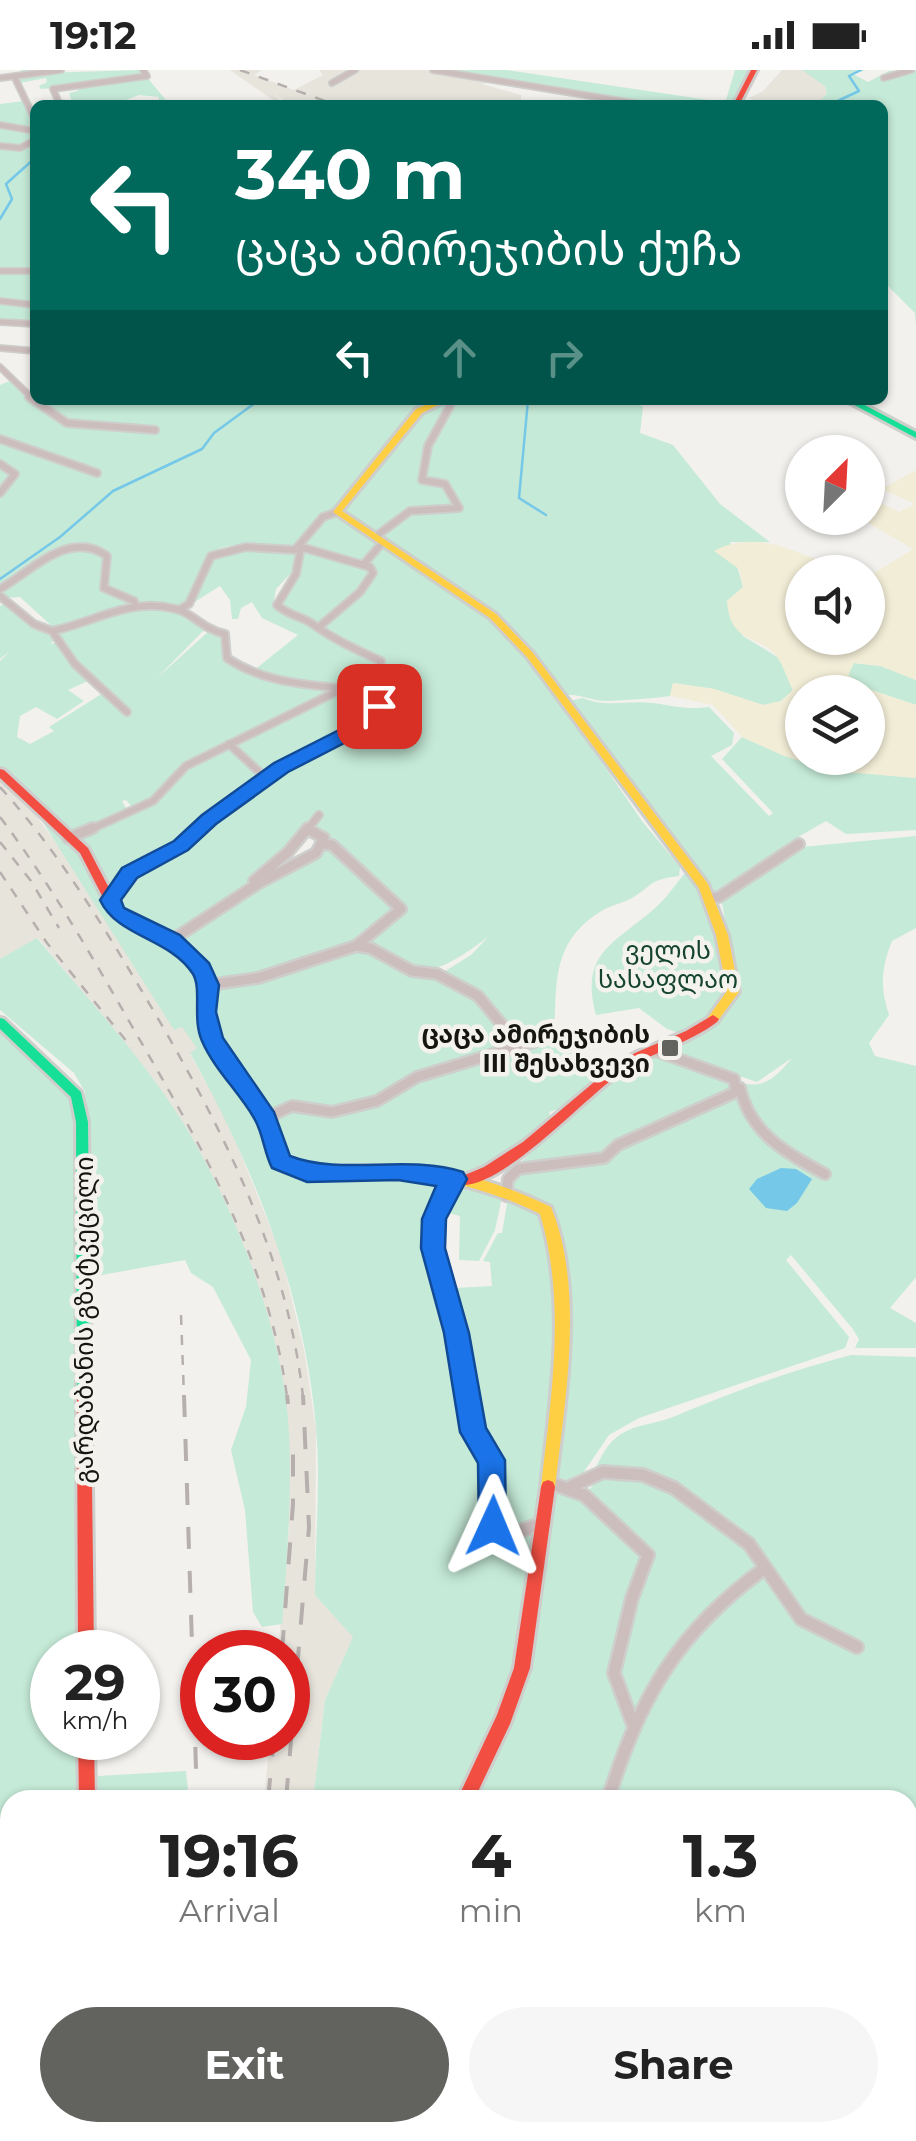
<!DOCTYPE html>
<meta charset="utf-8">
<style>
:root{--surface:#fff;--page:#f6f6f6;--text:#222;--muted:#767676;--accent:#62625f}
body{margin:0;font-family:Montserrat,"Noto Sans Georgian",sans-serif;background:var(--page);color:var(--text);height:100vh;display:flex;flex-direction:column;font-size:38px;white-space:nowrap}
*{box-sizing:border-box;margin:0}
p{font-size:32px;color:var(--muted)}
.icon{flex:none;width:55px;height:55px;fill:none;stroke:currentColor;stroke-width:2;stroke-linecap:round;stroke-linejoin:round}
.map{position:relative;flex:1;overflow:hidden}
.details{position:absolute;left:0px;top:1720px;width:918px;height:352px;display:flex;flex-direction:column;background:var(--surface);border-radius:30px 30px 0 0;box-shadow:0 2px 8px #0004}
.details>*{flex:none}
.hud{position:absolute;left:30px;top:30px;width:858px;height:305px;border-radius:15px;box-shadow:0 2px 8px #0004;background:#00695c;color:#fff;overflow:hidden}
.needle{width:65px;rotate:24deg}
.tools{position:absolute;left:785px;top:365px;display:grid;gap:20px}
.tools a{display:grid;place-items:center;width:100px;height:100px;border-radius:50%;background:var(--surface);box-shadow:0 2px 8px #0004;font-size:50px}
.speed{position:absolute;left:30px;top:1560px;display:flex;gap:20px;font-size:50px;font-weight:700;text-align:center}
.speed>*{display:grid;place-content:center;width:130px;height:130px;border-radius:50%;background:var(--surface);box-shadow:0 2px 8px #0004;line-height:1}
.speed small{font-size:25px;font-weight:400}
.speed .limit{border:15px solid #d22;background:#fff;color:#111}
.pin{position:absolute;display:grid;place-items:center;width:85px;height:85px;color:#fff;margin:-42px;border-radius:20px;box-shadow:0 5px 15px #0006}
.me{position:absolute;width:110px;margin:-55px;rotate:1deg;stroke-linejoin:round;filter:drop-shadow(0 0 8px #0008)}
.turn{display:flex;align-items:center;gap:35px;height:210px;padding:0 40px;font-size:45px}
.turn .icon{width:130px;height:130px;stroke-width:2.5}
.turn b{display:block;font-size:70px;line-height:85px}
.lanes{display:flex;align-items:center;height:95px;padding:0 40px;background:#0003;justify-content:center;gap:50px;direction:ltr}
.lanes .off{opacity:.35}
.eta{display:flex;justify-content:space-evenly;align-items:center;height:170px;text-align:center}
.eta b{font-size:60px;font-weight:700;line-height:70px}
.action{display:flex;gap:20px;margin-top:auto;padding:20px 40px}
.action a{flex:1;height:115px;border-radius:60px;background:var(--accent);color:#fff;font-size:40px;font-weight:700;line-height:115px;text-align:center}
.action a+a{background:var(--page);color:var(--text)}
.status{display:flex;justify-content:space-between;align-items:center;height:70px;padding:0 50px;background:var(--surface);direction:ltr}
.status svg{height:28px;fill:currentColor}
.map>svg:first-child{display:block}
.built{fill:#e7e4dc}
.green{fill:#c5ead7}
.sand{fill:#f2edd6;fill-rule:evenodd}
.water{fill:#75c8e8}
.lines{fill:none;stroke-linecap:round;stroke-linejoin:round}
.stream{stroke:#75c8e8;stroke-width:2.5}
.street-far3-casing{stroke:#cececc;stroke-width:8}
.street-far2-casing{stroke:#cececc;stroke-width:10}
.street-far1-casing{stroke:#cececc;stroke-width:14}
.street-casing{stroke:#cececc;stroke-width:16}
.fast-casing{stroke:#cececc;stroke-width:6}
.slow-casing{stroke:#cececc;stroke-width:6}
.jam-casing{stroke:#cececc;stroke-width:6}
.street-far3{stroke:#cdbebe;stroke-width:5}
.street-far2{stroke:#cdbebe;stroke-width:6}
.street-far1{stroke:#cdbebe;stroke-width:9}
.street{stroke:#cdbebe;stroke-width:11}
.fast{fill:#16e098;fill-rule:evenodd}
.slow{fill:#ffcf43;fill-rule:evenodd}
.jam{fill:#f24e42;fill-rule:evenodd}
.rail-far1{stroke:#b6afae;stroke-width:2.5;stroke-dasharray:10 10;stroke-linecap:butt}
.rail{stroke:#b6afae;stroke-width:4;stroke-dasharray:22 22;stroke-linecap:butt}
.route{fill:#1a73e8;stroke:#114b97;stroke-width:2.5}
.poi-dot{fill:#62625f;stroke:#f4f2ec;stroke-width:4}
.labels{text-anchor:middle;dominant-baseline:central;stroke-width:9;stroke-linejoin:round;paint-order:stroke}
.park-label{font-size:25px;fill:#144330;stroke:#f4f2ec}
.poi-label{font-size:25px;font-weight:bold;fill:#151512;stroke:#f4f2ec;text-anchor:end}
.street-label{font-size:25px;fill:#151512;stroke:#f4f2ec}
</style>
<div class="status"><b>19:12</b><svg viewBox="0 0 49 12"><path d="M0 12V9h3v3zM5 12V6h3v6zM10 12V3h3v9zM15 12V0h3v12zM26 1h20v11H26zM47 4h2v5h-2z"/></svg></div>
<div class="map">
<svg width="916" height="2071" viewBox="0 0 916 2071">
<rect width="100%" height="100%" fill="#f2f1ee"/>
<path class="built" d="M230,0h32l-8,5 40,15 29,-15 -4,-5h34l-12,8 18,-8h67l68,11 -12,3 39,11v7l-7,3h-222l-18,-11 11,11h-5z
M782,0h20l22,14 3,10 -12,11 -65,-1 4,-4 -5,-2 14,-7z
M0,708l35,36 45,62 94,153 8,-3 16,22 -8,6 38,68 53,132 23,96 12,79 -1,166 39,42 -29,63 -12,100h-49l6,-62h18v-86h-10l11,-125 -80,-356 -54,-90 -117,-143 -38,21z
M281,2063h139l6,8h-142z"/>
<path class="green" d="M21,0h32l-12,3 100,-3 29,35h-12l1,-8 -20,-2 -26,10h-40l-4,-12 9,-2 -2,-5 -35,3 -2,-3 8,-4 -1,-4 -27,5z
M438,0h68l216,32 4,-2 9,-30h17l-19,35h-80z
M802,0h64l-13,4 15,8 21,-11 27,-1v256l-1,-13 -32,-32 -1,-176h-67l12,-11 -2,-8z
M24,31l11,19v203l-35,-2v-217z
M10,311l53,40 -3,2 4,3 93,3 -83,-6 -37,-23h401l-23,12 -46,61 -27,31 -32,22 -11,20c-26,11 -70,-15 -92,12 -12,15 -10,35 -25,49l-44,-1 42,5 24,19 -47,48 52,-47 14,3 1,22 24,17 87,17 -146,72 -45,45 -9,4 -9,-11 -4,1 7,12 -48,19 -17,-1 -64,-61v-109l10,-10 -10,8v-53l7,-3c15,13 34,22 49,35l-6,6 10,-2 13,22 17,16 -22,10 16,11 -27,18 -21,-12 -16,9 -3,21 13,7 24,-13 -5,-4 54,-34 25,19 -53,-49 -19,-30 76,-27c-28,0 -49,21 -77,23l-35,-32 -15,1 -5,-4v-127l10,2 -10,-6v-23l58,20 -58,-22v-53z
M447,330h185l11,7 -3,26 33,12 47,59 50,38h-40l13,45 -16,14 16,35 36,22 14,32 -12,11 -18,4 -49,-16 -41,-6 -3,13c-22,3 -43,4 -64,5 -13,0 -25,-7 -39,-6l-68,-78 -159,-106 82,-99z
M336,443l155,104 42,45 109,159 38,46 -1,9c-31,4 -24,8 -47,22 -9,5 -20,7 -29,12 -51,31 -46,68 -49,122l-9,5 -27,1 -18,-23 -58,-42 29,-18 17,-18c-61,45 -61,37 -127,6l14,-13 26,-13 1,-9 -75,-66v-7l-16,-8 10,-14 -3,-1 -73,77 -73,48 -49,-24 -7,-12 7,-18 14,-12 148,-103 63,-32 34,-31 -4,-2 -47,37 -42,19 -21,16 -35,-30 132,-64 19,-14 -3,-10 -54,-25 -47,-27c4,-14 16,-20 21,-34 3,-8 0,-16 2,-23 5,-17 17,-29 33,-35z
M236,479l59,4 -1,17 -18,19 -3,17c13,13 29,11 43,20 19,14 40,25 62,36l-1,8 -36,17 -44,-4 -44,-12 45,-36 -36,-17 -10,-16 -11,6 -3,11h-6l-2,-19 -10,-14 -35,22 24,-48z
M853,593l28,3 35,14v25l-45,-15 -23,-14z
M583,628c23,10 46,2 70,5 21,3 34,7 56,4l25,26 -2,12 -21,11 58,60 4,-3 -51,-54 20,-22c66,30 103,35 174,41v52l-70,4 -20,-13 -33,19 4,4 -92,53c8,19 28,72 24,91 -4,19 -28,35 -41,48l-21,-7 -28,-21 -43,7c-17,-62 18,-71 58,-106 12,-10 21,-24 31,-36l-6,-16 7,-3 -117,-153z
M227,677l32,27 -2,10 -47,30 -30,30 -71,47 -33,-54 76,-33 37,-38z
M37,743l41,37 34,63 58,29 26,25 9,21 -5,37 51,73 34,69 159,14c-48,56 1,130 13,191l-2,-38 -16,-45 53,-3 -2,-24 -7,-1 15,-28h4l6,-35 33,12 8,7 7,102 -18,239 -29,132 -49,110h-147l12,-100 28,-63 -38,-42c0,-55 6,-113 1,-168 -12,-134 -61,-258 -126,-374l7,-5 -15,-21 -8,3z
M916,766v92l-24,13c-11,27 -12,47 -3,74l-20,28 6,13 41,10v211l-26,31 26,15v25h-61l4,-9 -7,-11 -61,-73 -5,5 63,77 -4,11 -206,70 -30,17 -32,47 -20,-4 3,-245 -9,-26 -35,-13 -4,-9 9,-13 89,-12 9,-14 113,-47 5,-17c27,8 38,-4 55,-24l-35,24 -89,-30 27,-14 31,-27 7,-48 -11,-60 80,-56z
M330,777l68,61 -39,26 -7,12 -94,30 -37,4 -45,-39 77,-52z
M37,868c39,47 81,93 117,142 67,89 130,241 135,353 3,63 -2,127 -7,191l-20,3 -9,-15 -8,-102 -14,-60 15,-43 5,-47 -38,-73 -22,-14 -6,-13 -89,16 -3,-4 -8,-180 -11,-19 -74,-63v-51z
M358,878l117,48 39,47 -138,55 -47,10 -26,-6 -35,12 -56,-86v-42c48,-6 102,-15 146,-38z
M0,957l72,69 5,22 1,66 3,468h-29v86h29v62h-71v332l72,1v8h-82z
M561,968l48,33 -40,35 -20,6 3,9 -26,28 -56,27 -137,-5 -47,-10 -16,-43 27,-11 23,5 58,-10 37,-21z
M655,984l77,28 1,10 -127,62 -83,12 -3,-3 102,-95z
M453,1112l49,15 -7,33 -16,31 -20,-1 1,-44 -26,-7z
M851,1285l65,2v784h-452l7,-9h437v-332h-439l43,-90 40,-221 26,6 65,62 -28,88 15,83 -18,39 8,3c39,-89 63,-150 154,-200l-26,-34 -71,-51 -83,-13c6,-14 13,-29 27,-38 16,-10 35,-10 52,-17 59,-25 116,-46 178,-62z
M601,1406c58,1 127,39 158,89l-81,74 -45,83 -15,-64 34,-104 -64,-63z
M186,1701l3,29h-91v-24z
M100,2063v-1l129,1 -1,8h-127z"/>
<path class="sand" d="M916,400v210l-35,-14 -27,-3 -6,12 23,15 45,15v73l-82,-7 -50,-15 -42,-19 -29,-32 -43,-9 3,-13 41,6 49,16 18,-4 12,-11c-5,-9 -8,-21 -14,-30 -14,-26 -49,-12 -52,-59l16,-14 -4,-18 -25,-18c43,-24 89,4 131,21h-43v66h66v-61l45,-28 -53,-31h8v-21l31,15 16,-8 -33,-15zM802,622h66v66h-66z"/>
<path class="water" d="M781,1098l15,1 16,10 -15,24 -10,8 -21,-3 -17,-19 8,-10z"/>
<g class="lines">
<path class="stream" d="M829,35l30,-14 -10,-15 12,-6
M0,149l12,-20 -6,-15 29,-26
M528,330l-9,98 27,17
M0,509l60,-42 53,-46 89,-42 12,-16 45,-33"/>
<g class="street-far3-casing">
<path id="street-far3" d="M433,0l213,35
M14,6l21,44
M0,8l61,-8
M884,8l27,-8
M332,13l23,-13
M71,35l-12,-2 -6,-14 94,-13 -4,-6
M0,55l35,6
M0,76l20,2 15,-8
M0,201h35
M0,231l35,4
M0,252l35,2
M0,278l35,3
M0,297l33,32"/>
</g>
<g class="street-far2-casing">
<path id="street-far2" d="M29,327l38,26 88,7
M177,330h8
M0,369l97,34
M0,394l15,10 -15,19
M375,467l35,-26 49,-3 -14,-24 -23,-4 6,-34 22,-40 -3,-6
M363,495l20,-23
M0,519c33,-19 69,-60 107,-33l-3,32 30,13 2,5
M0,526l34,28 18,7 23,33 52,48
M180,539l9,-5 22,-48 35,-9 49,3 28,-33 14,-5
M52,561c44,-9 77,-34 124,-22 17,4 26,20 49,25l2,24c34,23 72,26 111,30
M229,674l38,35
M307,759l8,2
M87,761l66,-30 33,-35 192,-95 3,-10c-24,-11 -46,-21 -67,-36 -12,-9 -25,-9 -37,-20l19,-31 5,-27 69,20 3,6 -13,19 -41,35
M198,761c54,-51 123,-79 181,-125
M306,761l13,-16"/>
</g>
<g class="street-far1-casing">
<path id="street-far1" d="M68,768l25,-10
M323,774l9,1 69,64 -45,37
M254,811l34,-29 20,-24
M709,828l10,-1 80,-53
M110,829l19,-26 52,-27 19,-18
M172,870l87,-57 57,-30 8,-15 -17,-9
M209,915l49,-7 98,-32 14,2 42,23 25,3 41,22 40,48
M740,1018c10,45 47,66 85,86
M266,1048l26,-12 40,6 45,-11 40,-24 143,-43
M455,1109c-38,48 -13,96 0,149 6,22 9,46 12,69
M506,1126l2,-17 10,-10 86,-11 14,-13 118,-53 -2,-13 -78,-28"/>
</g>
<g class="street-casing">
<path id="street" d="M467,1325l6,37 18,28 2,66 19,8 33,-12
M548,1412l36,13 64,60 -16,43 -18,75 20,54
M570,1417l33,-15 40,3 31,13 75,56 52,75 56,28
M608,1730c31,-102 70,-169 157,-232
M424,2062l6,9
M456,2069l7,-7"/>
</g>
<g class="fast-casing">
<path id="fast" d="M845,330h10l61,32v6z
M0,948l4,1 77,73 7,30 3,276 -2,4 -5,2 -5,-2 -2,-4 -1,-276 -5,-25 -71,-68z
M79,2062h18v9h-18z"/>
</g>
<g class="slow-casing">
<path id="slow" d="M437,330h11l-26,13 -80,98 154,103 37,39 175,231 20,51 11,57 -22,30 -4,1 -6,-4 20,-28 -11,-56 -17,-47 -172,-231 -37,-39 -157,-106 83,-103z
M225,984l4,2 41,59 16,44c36,12 71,6 108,7 55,1 108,17 157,41 34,83 14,193 4,280l-2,5 -5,2 -5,-2 -2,-5c10,-90 26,-184 -1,-273 -44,-22 -91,-35 -141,-38 -45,-2 -78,5 -123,-10l-16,-47 -41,-60z"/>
</g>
<g class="jam-casing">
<path id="jam" d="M751,0h6l-18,35h-6z
M0,699l4,1 84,78 32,61 56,28 29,28 10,20 -4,27 7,27 13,20 -2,3h-8l-15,-22 -7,-28 4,-27 -7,-15 -28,-27 -56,-28 -32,-62 -80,-75z
M713,945l6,4 -2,3c-29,22 -65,30 -95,50 -38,26 -118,116 -162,113l-1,-4 1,-4 24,-10 39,-25 89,-75 23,-14 51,-22z
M84,1322l5,2 2,4 3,254h-16l-1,-254 2,-4z
M548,1410l5,2 2,5 -25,181 -20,56 -36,76h-17l40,-85 17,-47 27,-181 2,-5z
M78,1668h16l1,62h-16z"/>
</g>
<use href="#street-far3" class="street-far3"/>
<use href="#street-far2" class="street-far2"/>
<use href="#street-far1" class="street-far1"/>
<use href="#street" class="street"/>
<use href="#fast" class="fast"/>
<use href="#slow" class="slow"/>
<use href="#jam" class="jam"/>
<path class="rail-far1" d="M240,0l96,35
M0,717c55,61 98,130 140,201 75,126 147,261 163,409
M0,747c52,69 94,143 137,218 66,114 133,230 150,362
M0,772l31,39 28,47
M0,802l47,71 85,105
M181,1245l3,82"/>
<path class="rail" d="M184,1325l13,405
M287,1325l1,9
M282,1582l11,-148v-61
M268,1730l6,-62
M286,1730l23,-273 -6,-132
M352,2062l1,9
M374,2062l1,9
M248,2071l1,-9
M266,2071l1,-9"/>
</g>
<path class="route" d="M379,630l9,6 -2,4 -34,29 -64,33 -72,52 -28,26 -51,28 -16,22 3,8 56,27 29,28 10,22 -3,27 7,26 51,74 16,44c51,20 118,-2 173,16l4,7 -21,40 -1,29 24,85 17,95 19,32 1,66 -4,9 -9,4 -10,-4 -4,-9 -1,-63 -18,-31 -16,-99 -23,-85 1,-29 14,-33 -38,-6 -91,2 -35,-14c-8,-16 -9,-35 -18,-50 -15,-26 -40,-49 -52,-77 -10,-22 0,-52 -9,-67 -23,-36 -76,-37 -93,-74l22,-32 52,-27 28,-26 72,-52 65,-33z"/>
<rect class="poi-dot" x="660" y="968" width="20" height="20" rx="5"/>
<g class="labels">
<g class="park-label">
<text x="668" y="880">ველის<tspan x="668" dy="29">სასაფლაო</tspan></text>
</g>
<g class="poi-label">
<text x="650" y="964">ცაცა ამირეჯიბის<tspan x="650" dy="29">III შესახვევი</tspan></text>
</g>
<g class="street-label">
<text transform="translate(84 1250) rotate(-90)">გარდაბანის გზატკეცილი</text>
</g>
</g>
</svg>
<div class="tools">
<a><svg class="needle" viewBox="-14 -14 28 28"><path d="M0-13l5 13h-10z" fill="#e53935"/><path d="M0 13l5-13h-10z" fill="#767676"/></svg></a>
<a><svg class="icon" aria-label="sound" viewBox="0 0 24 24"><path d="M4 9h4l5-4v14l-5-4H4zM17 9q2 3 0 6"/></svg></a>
<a><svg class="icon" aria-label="layers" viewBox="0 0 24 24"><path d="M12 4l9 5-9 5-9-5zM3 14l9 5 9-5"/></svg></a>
</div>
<div class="speed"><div>29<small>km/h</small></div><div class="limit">30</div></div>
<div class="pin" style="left:379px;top:636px;background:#d93025"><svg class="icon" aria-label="arrive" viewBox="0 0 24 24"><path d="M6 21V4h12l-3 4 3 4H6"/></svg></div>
<svg class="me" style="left:493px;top:1456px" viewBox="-20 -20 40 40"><path d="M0-17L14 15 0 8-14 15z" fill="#1a73e8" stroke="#fff" stroke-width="4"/></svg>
<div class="hud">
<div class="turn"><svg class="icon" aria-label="left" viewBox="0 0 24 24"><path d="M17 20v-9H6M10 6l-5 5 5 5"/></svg><div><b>340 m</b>ცაცა ამირეჯიბის ქუჩა</div></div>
<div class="lanes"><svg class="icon" aria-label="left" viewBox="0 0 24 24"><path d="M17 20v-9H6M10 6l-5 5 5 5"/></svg><svg class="icon off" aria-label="ahead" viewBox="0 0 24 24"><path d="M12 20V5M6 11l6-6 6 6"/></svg><svg class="icon off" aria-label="right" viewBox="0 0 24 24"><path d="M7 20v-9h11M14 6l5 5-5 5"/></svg></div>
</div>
<section class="details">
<div class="eta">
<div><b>19:16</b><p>Arrival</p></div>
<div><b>4</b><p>min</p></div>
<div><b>1.3</b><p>km</p></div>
</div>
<div class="action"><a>Exit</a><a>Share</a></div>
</section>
</div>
